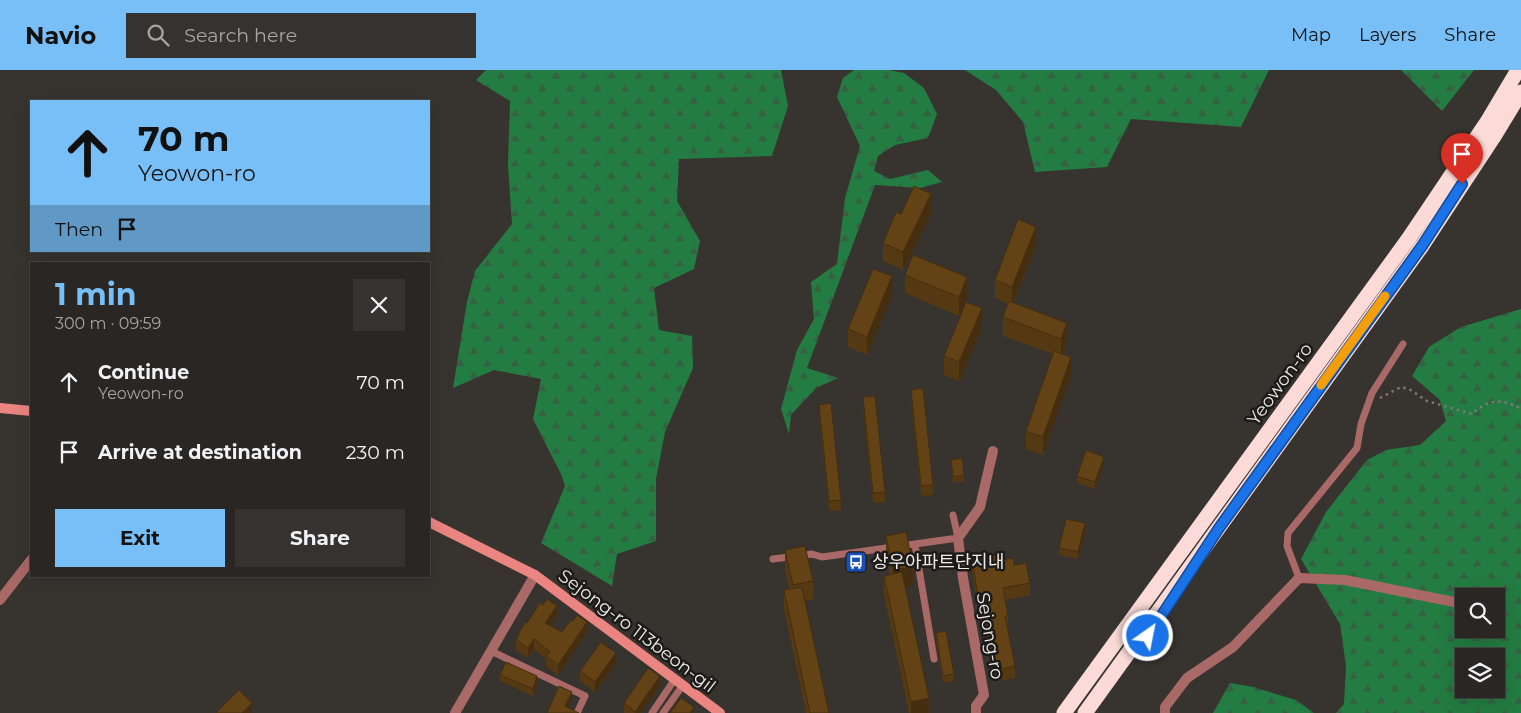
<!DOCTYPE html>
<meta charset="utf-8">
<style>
:root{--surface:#292623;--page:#353230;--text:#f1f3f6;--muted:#a5a5a6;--line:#454341;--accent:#78bff8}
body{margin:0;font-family:Montserrat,"Noto Sans KR",sans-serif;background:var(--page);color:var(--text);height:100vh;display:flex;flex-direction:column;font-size:19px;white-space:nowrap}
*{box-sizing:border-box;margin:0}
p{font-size:16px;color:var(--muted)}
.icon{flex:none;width:28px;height:28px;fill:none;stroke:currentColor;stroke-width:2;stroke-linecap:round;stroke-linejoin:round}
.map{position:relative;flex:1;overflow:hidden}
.details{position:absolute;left:30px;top:192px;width:400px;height:315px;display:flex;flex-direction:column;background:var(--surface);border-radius:0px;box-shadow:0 5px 20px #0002,0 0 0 1px var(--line)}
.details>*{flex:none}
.hud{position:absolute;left:30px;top:30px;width:400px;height:152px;border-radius:0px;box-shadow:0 5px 20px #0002,0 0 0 1px var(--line);background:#78bff8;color:#111;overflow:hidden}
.controls{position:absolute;left:1455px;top:518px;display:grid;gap:10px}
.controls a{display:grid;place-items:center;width:50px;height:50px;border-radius:0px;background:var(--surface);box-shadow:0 5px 20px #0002,0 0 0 1px var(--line);font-size:25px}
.pin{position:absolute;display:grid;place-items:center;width:42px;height:42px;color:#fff;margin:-51px -21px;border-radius:50% 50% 50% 0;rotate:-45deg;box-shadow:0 0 5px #0007}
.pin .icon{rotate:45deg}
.me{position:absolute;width:55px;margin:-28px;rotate:33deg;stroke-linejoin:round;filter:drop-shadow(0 0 4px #0008)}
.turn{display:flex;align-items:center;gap:18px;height:105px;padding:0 25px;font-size:22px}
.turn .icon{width:65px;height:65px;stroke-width:2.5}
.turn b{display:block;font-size:35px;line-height:42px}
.then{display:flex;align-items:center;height:48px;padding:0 25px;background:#0003;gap:10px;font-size:19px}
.round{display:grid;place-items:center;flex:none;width:52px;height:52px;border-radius:0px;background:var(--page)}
.summary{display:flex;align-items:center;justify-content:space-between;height:85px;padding:0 25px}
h1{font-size:30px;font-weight:700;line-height:38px;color:var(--accent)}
.action{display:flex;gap:10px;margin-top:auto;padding:10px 25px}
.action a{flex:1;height:58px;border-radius:0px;background:var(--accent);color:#111;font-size:20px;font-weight:700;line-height:58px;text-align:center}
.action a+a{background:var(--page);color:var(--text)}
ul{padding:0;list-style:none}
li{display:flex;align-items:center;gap:15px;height:70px;padding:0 25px}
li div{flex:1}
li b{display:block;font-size:19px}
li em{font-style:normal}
header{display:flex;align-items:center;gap:30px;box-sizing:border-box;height:70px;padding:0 25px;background:var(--accent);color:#111}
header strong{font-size:24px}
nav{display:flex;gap:28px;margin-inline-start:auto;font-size:18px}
.search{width:350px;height:45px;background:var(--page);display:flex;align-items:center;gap:12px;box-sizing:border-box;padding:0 18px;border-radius:0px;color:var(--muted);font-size:19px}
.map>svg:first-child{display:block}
.forest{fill:url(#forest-firs);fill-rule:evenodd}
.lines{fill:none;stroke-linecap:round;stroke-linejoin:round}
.path{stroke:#7d7976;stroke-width:2.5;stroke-dasharray:2.5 4;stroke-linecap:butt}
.lane{stroke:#a96966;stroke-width:7}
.street{stroke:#a96966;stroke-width:10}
.secondary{stroke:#eb8581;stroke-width:10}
.highway{stroke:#fbdad7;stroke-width:15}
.wall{fill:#553912}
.shaded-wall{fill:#452e0f}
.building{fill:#634215;stroke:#452e0f}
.route-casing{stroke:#114b97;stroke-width:12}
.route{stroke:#1a73e8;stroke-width:9}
.slow{stroke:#f59e0b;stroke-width:9}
.labels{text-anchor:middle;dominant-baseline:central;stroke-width:5;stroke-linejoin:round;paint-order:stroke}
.street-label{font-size:18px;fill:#edeae7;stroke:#1d1b19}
.poi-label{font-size:18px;fill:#edeae7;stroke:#1d1b19;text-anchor:start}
</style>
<header>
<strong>Navio</strong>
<div class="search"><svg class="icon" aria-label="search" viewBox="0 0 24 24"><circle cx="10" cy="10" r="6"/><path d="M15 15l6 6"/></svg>Search here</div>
<nav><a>Map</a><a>Layers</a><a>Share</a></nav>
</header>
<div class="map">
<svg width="1521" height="643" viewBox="0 0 1521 643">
<defs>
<pattern id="forest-firs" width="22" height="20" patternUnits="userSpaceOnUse" patternTransform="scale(1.25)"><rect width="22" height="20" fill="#237c41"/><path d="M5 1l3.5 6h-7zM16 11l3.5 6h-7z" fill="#356143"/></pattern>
</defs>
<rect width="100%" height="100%" fill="#37332f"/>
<path class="forest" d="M486,0h295l7,36 -16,50 -93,3 -2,42 23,40 -6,28 -40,19 5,42 33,6 1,32 -28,64 -9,47v62l-39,13 -5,32 -71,-43 24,-57 -4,-12 -28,-55 8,-40 -47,-9 -41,18 14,-86 8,-31 37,-47 -4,-59 2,-64 -34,-21z
M854,0h35l15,3 20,15 13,26 -9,24 -33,7 -17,11 -4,15 16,8 38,-9 14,12 -22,6 -45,-3 -68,183 31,10 -22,10 -25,27 -2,19 -8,-25 16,-59 17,-31 -3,-37 26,-18 8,-66 15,-52 -23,-49 6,-19z
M965,0h304l-28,57 -110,-8 -24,48 -72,5 -12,-50 -27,-32z
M1401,0h73l-32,41z
M1521,239v404h-185l8,-9 2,-38 -6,-42 -39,-65 25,-47 41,-52 19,-10 34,-5 26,-24 -6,-21 -28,-24 17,-29 32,-20zM1464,526h32v33h-32zM1464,586h32v33h-32z
M1230,613l23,4 43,13 18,13h-101z"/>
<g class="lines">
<path class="path" d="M1380,328l21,-11 8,2 18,12 45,13c16,-15 30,-16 49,-5"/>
<path class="lane" d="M915,475l19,114
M773,489l39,-5 10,3 136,-19 -5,-23
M1299,508l-12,-32 1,-13 69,-85 4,-24 11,-31 31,-49
M491,581l94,45 -8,17
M652,643l23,-34
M663,643l20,-28"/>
<path class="street" d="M0,530l31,-40
M455,643l80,-138
M976,643v-7l8,-11 -21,-117 -5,-40 22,-31 13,-56
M1165,643v-6l22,-29 46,-31 66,-69 46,2 119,24"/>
<path class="secondary" d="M0,338l31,3
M429,452l106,53 185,138"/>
<path class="highway" d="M1064,643l345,-475 78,-116 31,-52
M1085,643l337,-467 71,-108 28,-46"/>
</g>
<path class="wall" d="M931,143l-28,57 -20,-9v-18z
M1036,175l-22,57 53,39 -4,13 8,21 -28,80 -17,-6v-18l27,-77 -50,-18v-19l5,-13 -13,-6v-18z
M905,205l62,21 -8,20 -54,-23z
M892,225l-25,60 -19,-8v-18z
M982,257l-23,54 -15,-6v-19z
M911,320l22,95v10l-12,1 -10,-97z
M863,327l22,95v10l-12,1 -10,-96z
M819,335l22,95v10l-12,1 -10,-96z
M951,390l13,15v6l-11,2 -2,-16z
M1104,393l-9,26 -18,-6v-7z
M1085,460l-7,29 -19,-4v-7z
M886,466l27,49 -8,2 24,126h-20l-25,-118v-19l6,-1 -4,-20z
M785,480l28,31v18l-8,2 24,112h-23l-22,-104v-19l5,-1 -4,-20z
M972,489l30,1 28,23v12l-25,5 3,16v12l7,38v12l-13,3 -2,-8 -6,1 -9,-47 -4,1 -9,-57z
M557,546l-7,10 12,6h25l-29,43 -12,-9v-7l-12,-10 -6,9 -12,-8v-10l2,-3v-3l9,-11z
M936,563l18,41v7l-11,2 -7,-44z
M616,593l-21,29 -15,-11v-10z
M500,605l37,8 -4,13 -33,-15z
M660,616l-19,27h-17v-10z"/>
<path class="shaded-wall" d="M931,124v19l-28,57v-18z
M1036,157v18l-24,60v-18z
M892,206v19l-25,60v-18z
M967,207v19l-8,20v-19z
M982,238v19l-23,54v-19z
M1067,253v18l-6,17v-19z
M1071,287v18l-28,80v-18z
M1104,387v6l-9,26v-7z
M1085,453v7l-7,29v-7z
M913,496v19l-20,5v-19z
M557,536v10l-12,17v-10z
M587,552v10l-29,43v-10z
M534,569v10l-6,9v-10z
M616,583v10l-21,29v-10z
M537,606v7l-4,13v-7z
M660,606v10l-19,27h-6v-1z
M572,622v6l-7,15v-7z
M929,628v15h-18v-11z
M252,633v10h-10z
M694,637v6h-4z"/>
<path class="building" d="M914,116l17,8 -28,58 -20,-9 13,-31 5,2z
M1018,149l18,8 -24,60 -17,-7z
M913,185l54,22 -8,20 -54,-22z
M873,199l19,7 -25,61 -19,-8z
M1009,231l58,22 -6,16 -58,-22z
M966,232l16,6 -23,54 -15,-6z
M1054,281l17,6 -28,80 -17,-6z
M923,318l10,97 -12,1 -10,-96z
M875,326l10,96 -12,1 -10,-96z
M831,333l10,97 -12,1 -10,-96z
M1086,380l18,7 -9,25 -18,-6z
M962,388l2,17 -11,2 -2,-17z
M1066,449l19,4 -7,29 -19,-4z
M906,462l7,34 -20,5 -7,-35z
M805,476l8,35 -20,4 -8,-35z
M1001,484l1,6 11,-2 1,7 12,-2 4,20 -27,5 5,28h-3l10,50 -13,3 -2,-8 -6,1 -9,-47h-4l-9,-56z
M902,502l27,126 -18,4 -27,-126z
M802,517l27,126h-19l-26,-123z
M547,529l10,7 -12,17 17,9 9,-12 2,1 4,-6 10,7 -29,43 -12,-9 4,-4 -16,-13 -6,9 -12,-8 3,-5 -1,-1 8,-12 1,1 13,-20 3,2z
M946,561l8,43 -11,2 -7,-43z
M601,572l15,11 -21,29 -15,-11z
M506,592l31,14 -4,13 -33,-14z
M648,598l12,8 -25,36 -11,-9z
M559,616l13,6 -7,14 14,7h-32z
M239,620l13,13 -10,10h-26z
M681,628l13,9 -4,6h-20z"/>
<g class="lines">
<g class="route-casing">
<path id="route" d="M1148,566l71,-108 203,-282 40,-62"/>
</g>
<use href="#route" class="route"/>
<path class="slow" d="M1321,315l64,-89"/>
</g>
<defs>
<g id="bus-square" transform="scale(1.125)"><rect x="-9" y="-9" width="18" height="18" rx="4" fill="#1a4fb4" stroke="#1d1b19"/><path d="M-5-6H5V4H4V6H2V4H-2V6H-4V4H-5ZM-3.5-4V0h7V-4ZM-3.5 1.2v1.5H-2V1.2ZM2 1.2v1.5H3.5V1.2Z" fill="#fff"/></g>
</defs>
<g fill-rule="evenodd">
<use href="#bus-square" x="856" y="492"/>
</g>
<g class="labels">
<g class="street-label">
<text transform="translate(1280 314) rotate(-54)">Yeowon-ro</text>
<text transform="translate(637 561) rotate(37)">Sejong-ro 113beon-gil</text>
<text transform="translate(990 566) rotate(80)">Sejong-ro</text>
</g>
<g class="poi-label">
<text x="872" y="492">상우아파트단지내</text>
</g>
</g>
</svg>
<div class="controls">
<a><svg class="icon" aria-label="search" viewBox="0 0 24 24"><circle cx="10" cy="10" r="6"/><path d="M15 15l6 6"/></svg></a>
<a><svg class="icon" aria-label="layers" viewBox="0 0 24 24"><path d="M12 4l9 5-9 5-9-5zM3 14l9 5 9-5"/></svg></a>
</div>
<div class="pin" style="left:1462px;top:114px;background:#d93025"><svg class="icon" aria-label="arrive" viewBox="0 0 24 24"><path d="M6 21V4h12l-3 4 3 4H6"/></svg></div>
<svg class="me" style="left:1148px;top:566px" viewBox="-20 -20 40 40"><circle r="17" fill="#1a73e8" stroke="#fff" stroke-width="3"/><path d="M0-11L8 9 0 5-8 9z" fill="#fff"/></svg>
<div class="hud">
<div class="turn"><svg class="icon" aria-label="ahead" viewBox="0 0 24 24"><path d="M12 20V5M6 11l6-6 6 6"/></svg><div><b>70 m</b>Yeowon-ro</div></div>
<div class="then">Then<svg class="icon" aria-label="arrive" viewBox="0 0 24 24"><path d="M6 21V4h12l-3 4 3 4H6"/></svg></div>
</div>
<section class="details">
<div class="summary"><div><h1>1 min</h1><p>300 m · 09:59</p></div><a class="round"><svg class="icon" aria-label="close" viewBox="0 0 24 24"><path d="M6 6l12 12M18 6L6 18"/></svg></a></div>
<ul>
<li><svg class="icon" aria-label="ahead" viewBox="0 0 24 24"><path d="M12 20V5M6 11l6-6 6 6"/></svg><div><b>Continue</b><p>Yeowon-ro</p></div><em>70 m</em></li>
<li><svg class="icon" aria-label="arrive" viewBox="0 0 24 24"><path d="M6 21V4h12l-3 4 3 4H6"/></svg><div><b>Arrive at destination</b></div><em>230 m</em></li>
</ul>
<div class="action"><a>Exit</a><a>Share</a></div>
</section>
</div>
